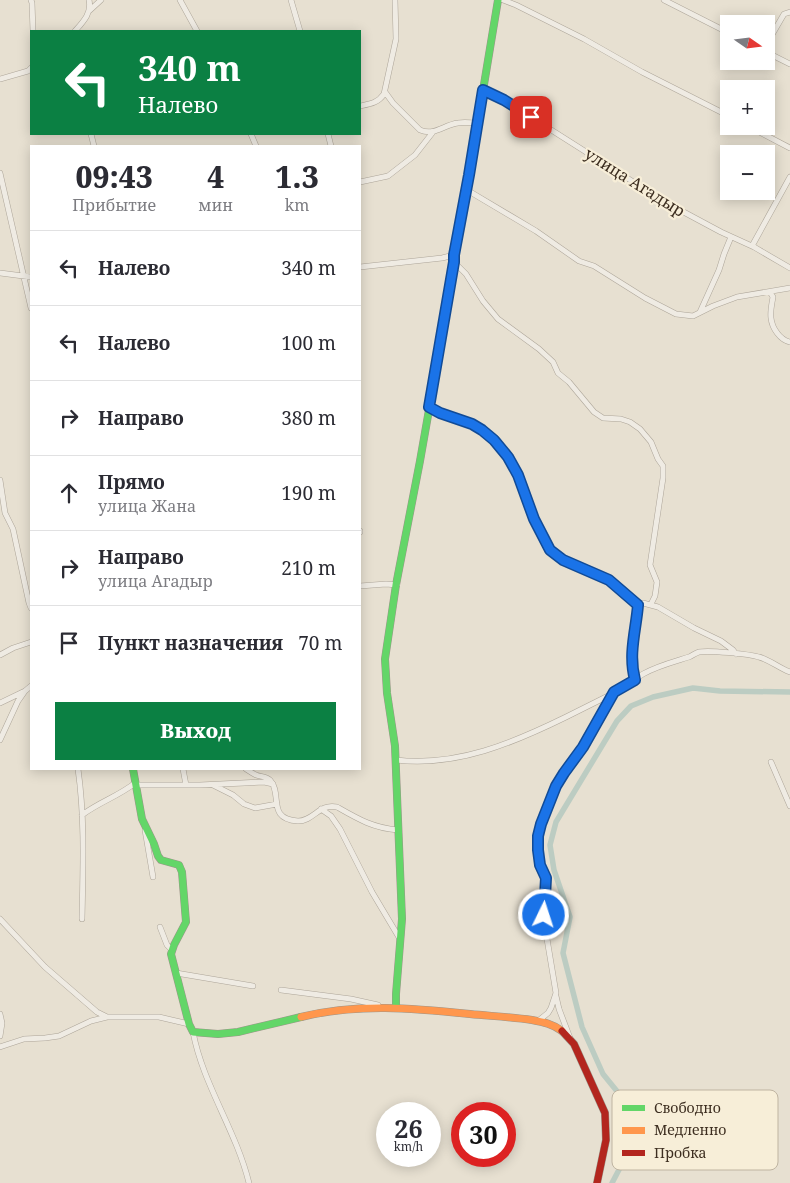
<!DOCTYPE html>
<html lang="ru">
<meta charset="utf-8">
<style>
:root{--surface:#fff;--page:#f2f2f3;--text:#2b2b33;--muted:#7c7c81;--line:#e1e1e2;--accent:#0b8043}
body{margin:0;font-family:"Noto Serif",serif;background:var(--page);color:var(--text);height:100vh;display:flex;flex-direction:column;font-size:19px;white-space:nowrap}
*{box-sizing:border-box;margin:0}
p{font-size:16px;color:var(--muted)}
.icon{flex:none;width:28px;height:28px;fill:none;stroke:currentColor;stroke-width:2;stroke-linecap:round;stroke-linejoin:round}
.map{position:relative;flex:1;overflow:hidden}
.panel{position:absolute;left:30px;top:145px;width:331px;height:625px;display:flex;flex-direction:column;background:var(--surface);border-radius:0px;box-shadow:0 2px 12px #0003}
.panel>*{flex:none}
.hud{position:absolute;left:30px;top:30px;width:331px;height:105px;border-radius:0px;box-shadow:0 2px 12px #0003;background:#0b8043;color:#fff;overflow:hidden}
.needle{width:32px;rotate:104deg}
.tools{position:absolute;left:720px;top:15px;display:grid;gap:10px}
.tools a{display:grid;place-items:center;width:55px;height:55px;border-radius:0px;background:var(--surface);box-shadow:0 2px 12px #0003;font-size:25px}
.speed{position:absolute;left:376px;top:1102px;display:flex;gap:10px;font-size:25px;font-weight:700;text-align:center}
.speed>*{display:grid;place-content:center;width:65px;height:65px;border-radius:50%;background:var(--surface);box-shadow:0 2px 12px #0003;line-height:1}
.speed small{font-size:12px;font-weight:400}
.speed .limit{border:8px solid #d22;background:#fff;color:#111}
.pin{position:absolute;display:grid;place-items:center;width:42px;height:42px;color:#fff;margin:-21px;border-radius:10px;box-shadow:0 2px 8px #0006}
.me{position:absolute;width:55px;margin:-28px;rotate:4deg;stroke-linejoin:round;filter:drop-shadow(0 0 4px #0008)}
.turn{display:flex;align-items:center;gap:18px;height:105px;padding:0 25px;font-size:22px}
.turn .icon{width:65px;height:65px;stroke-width:2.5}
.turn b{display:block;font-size:35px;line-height:42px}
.eta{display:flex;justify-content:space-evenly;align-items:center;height:85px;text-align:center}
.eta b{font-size:30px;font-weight:800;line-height:35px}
.button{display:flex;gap:10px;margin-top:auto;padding:10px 25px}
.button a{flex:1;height:58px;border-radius:0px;background:var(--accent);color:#fff;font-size:20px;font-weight:800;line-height:58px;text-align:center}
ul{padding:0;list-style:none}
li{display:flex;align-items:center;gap:15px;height:75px;padding:0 25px;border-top:1px solid var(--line)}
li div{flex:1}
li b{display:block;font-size:19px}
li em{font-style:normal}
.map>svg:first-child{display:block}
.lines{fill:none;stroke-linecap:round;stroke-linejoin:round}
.canal{stroke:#bcccc2;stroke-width:5.5}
.street-casing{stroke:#ada599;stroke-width:6}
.fast-casing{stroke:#9c958a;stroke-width:8}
.slow-casing{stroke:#9c958a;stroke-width:8}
.jam-casing{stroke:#9c958a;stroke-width:8}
.street{stroke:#efebe3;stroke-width:5}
.fast{stroke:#63d668;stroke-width:7}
.slow{stroke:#ff974d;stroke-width:7}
.jam{stroke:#b3261e;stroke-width:7}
.route-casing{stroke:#114b97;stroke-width:12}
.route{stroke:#1a73e8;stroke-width:9}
.labels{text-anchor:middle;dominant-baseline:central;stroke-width:4.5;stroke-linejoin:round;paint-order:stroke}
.street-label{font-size:16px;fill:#3d2e20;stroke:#f7eed8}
.key{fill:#f7eed8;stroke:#bfb4a1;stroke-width:1}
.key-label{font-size:14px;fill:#3d2e20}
</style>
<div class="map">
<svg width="790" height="1183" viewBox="0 0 790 1183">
<rect width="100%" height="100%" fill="#e7e0d1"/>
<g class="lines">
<path class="canal" d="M612,1183l10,-19 9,-44 -2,-14 -26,-32 -21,-47 -19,-74 7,-36 -16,-47 -4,-25 6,-23 61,-101 14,-15 22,-9 40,-9 27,3 70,1"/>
<g class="street-casing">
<path id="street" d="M31,0l1,3 1,28
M180,0l17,31
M291,0l9,31
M503,0l13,5 68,34 58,33 87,44
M664,0l65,33
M89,11l12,-11
M75,31c8,-9 17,-18 14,-31
M766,45l18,-31 6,-2
M766,52l24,12
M0,79l28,-8 3,-3
M483,90l21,10 161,102 56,30 33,15 36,21
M385,92l8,11 27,27c15,6 23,-5 38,-7 6,-1 13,0 20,0
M360,106c10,-2 18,-3 24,-12l12,-55 -1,-39
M748,126l42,22
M91,134l3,12
M251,134l5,12
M328,134l3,12
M0,173l31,135
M360,182l28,-6 27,-21 18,-23
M467,190l69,41 43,30 15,5 51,32 31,16 17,2 20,-10 24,-9 53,-9
M752,246l38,-69
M454,262l12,12 17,27 15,18 41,30 14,13 5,11 11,9 25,30 9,6 18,1 9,3 10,7 11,13 7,17 5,7v12l-13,87 7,17 -2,14 -4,8
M360,267l82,-9 12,-3
M0,273l31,4
M770,292l3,5c-1,6 -3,14 -2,21 1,10 9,22 19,24
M700,312l19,-42 5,-16 7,-17
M429,407l11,6 32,11 10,6 12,10 14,17 10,18 16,44 16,31 13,10 46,20 29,25
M0,480l5,33 8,16 16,74 2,5
M360,531v1
M360,586l26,-2 11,1
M638,605l5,-2 15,4 36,21 27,13 12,9 3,4
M0,655l13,-7 18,-6
M635,679c-7,-25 1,-48 3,-74
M0,703l25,-12 6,-5
M0,740l18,-39 7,-10
M396,760c61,7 117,-17 170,-43 16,-8 32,-16 48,-24 10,-6 19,-13 29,-19 14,-8 30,-12 46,-17 3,-1 6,-4 10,-5 10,-2 50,2 60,5 11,3 20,11 31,15
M771,762l19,44
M78,769c7,49 5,100 4,150
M183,769l3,16
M246,769c3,2 6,4 10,6 5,2 10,1 14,5 13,14 -4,39 28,41 16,0 21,-18 39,-14 21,12 36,21 61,23
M136,785h64l64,-3 9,2
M213,785l20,10 11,9 11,4 22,-4
M321,809l10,7 9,13 32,63 28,47
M82,815c17,-13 37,-19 53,-32
M145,830l8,47
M0,919l45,48 52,45 10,5
M160,927l7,18 5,5
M176,973l77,13
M281,990l70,9 27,6
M556,996l3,13 11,29
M0,1014l2,9 -2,13
M538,1021l10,-8 3,-5 5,-15 -13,-78 3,-37 -6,-13 -2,-15v-14l3,-12 16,-37 7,-14 19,-26 30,-53
M193,1032c10,53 43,98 56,151
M0,1047l24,-8 21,-1 14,-2 32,-15 16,-4h52l30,7"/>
</g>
<g class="fast-casing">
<path id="fast" d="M471,163l27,-163
M133,769l9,50 12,25 4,12 3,4 18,5 3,7 4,50 -12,23 -3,9 18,70 4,8 25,2 20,-2 63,-15
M396,1007v-13l6,-75 -7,-173 -8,-53 -2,-34 11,-74 24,-124 22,-125"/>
</g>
<g class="slow-casing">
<path id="slow" d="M442,336l12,-74v-7l17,-92
M301,1017c56,-14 112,-9 169,-3 20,2 41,3 62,6 11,2 21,4 30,11"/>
</g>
<g class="jam-casing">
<path id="jam" d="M562,1031l12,13 31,69 1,27 -9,43"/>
</g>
<use href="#street" class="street"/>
<use href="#fast" class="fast"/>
<use href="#slow" class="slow"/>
<use href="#jam" class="jam"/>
</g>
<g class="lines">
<g class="route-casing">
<path id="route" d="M531,117l-27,-17 -21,-10 -14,85 -15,80v7l-25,145 11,6 32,11 10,6 12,10 14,17 10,18 16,44 16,31 13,10 46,20 29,25c-2,25 -10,49 -3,75l-21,12 -31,55 -19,26 -8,13 -15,38 -3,12v14l2,15 6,13 -2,37"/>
</g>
<use href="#route" class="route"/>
</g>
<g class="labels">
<g class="street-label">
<text transform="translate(635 182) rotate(32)">улица Агадыр</text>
</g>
</g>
<rect x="612" y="1090" width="166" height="80" rx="8" class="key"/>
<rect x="622" y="1105" width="23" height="6" fill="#63d668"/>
<rect x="622" y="1127" width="23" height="7" fill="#ff974d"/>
<rect x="622" y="1150" width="23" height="6" fill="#b3261e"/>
<g class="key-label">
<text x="654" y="1113">Свободно</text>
<text x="654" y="1135">Медленно</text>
<text x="654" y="1158">Пробка</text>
</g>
</svg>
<div class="tools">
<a><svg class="needle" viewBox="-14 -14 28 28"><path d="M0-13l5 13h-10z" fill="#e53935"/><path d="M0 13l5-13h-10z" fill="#7c7c81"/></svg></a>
<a>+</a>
<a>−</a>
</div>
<div class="speed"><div>26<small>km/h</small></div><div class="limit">30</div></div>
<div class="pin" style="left:531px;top:117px;background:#d93025"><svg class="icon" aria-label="arrive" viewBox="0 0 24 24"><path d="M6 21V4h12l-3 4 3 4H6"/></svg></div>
<svg class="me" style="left:544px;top:915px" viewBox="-20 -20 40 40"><circle r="17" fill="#1a73e8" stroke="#fff" stroke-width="3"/><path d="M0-11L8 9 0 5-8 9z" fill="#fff"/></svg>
<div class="hud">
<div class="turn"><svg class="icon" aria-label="left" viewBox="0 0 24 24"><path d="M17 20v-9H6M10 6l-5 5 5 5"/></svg><div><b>340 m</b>Налево</div></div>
</div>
<section class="panel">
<div class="eta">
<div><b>09:43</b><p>Прибытие</p></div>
<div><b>4</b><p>мин</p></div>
<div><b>1.3</b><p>km</p></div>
</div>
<ul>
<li><svg class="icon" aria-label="left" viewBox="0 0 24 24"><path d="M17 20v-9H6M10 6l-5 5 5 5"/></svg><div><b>Налево</b></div><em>340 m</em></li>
<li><svg class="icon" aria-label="left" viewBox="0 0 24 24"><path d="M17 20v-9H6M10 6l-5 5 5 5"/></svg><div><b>Налево</b></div><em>100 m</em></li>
<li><svg class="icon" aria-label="right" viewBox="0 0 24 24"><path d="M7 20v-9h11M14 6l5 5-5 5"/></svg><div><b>Направо</b></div><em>380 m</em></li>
<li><svg class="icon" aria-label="ahead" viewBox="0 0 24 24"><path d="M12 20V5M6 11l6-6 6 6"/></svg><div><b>Прямо</b><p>улица Жана</p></div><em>190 m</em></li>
<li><svg class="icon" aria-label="right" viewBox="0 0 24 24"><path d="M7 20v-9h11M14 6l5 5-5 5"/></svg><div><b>Направо</b><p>улица Агадыр</p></div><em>210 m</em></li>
<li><svg class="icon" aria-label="arrive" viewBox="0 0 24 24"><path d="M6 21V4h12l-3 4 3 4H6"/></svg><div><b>Пункт назначения</b></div><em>70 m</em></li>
</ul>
<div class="button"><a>Выход</a></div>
</section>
</div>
